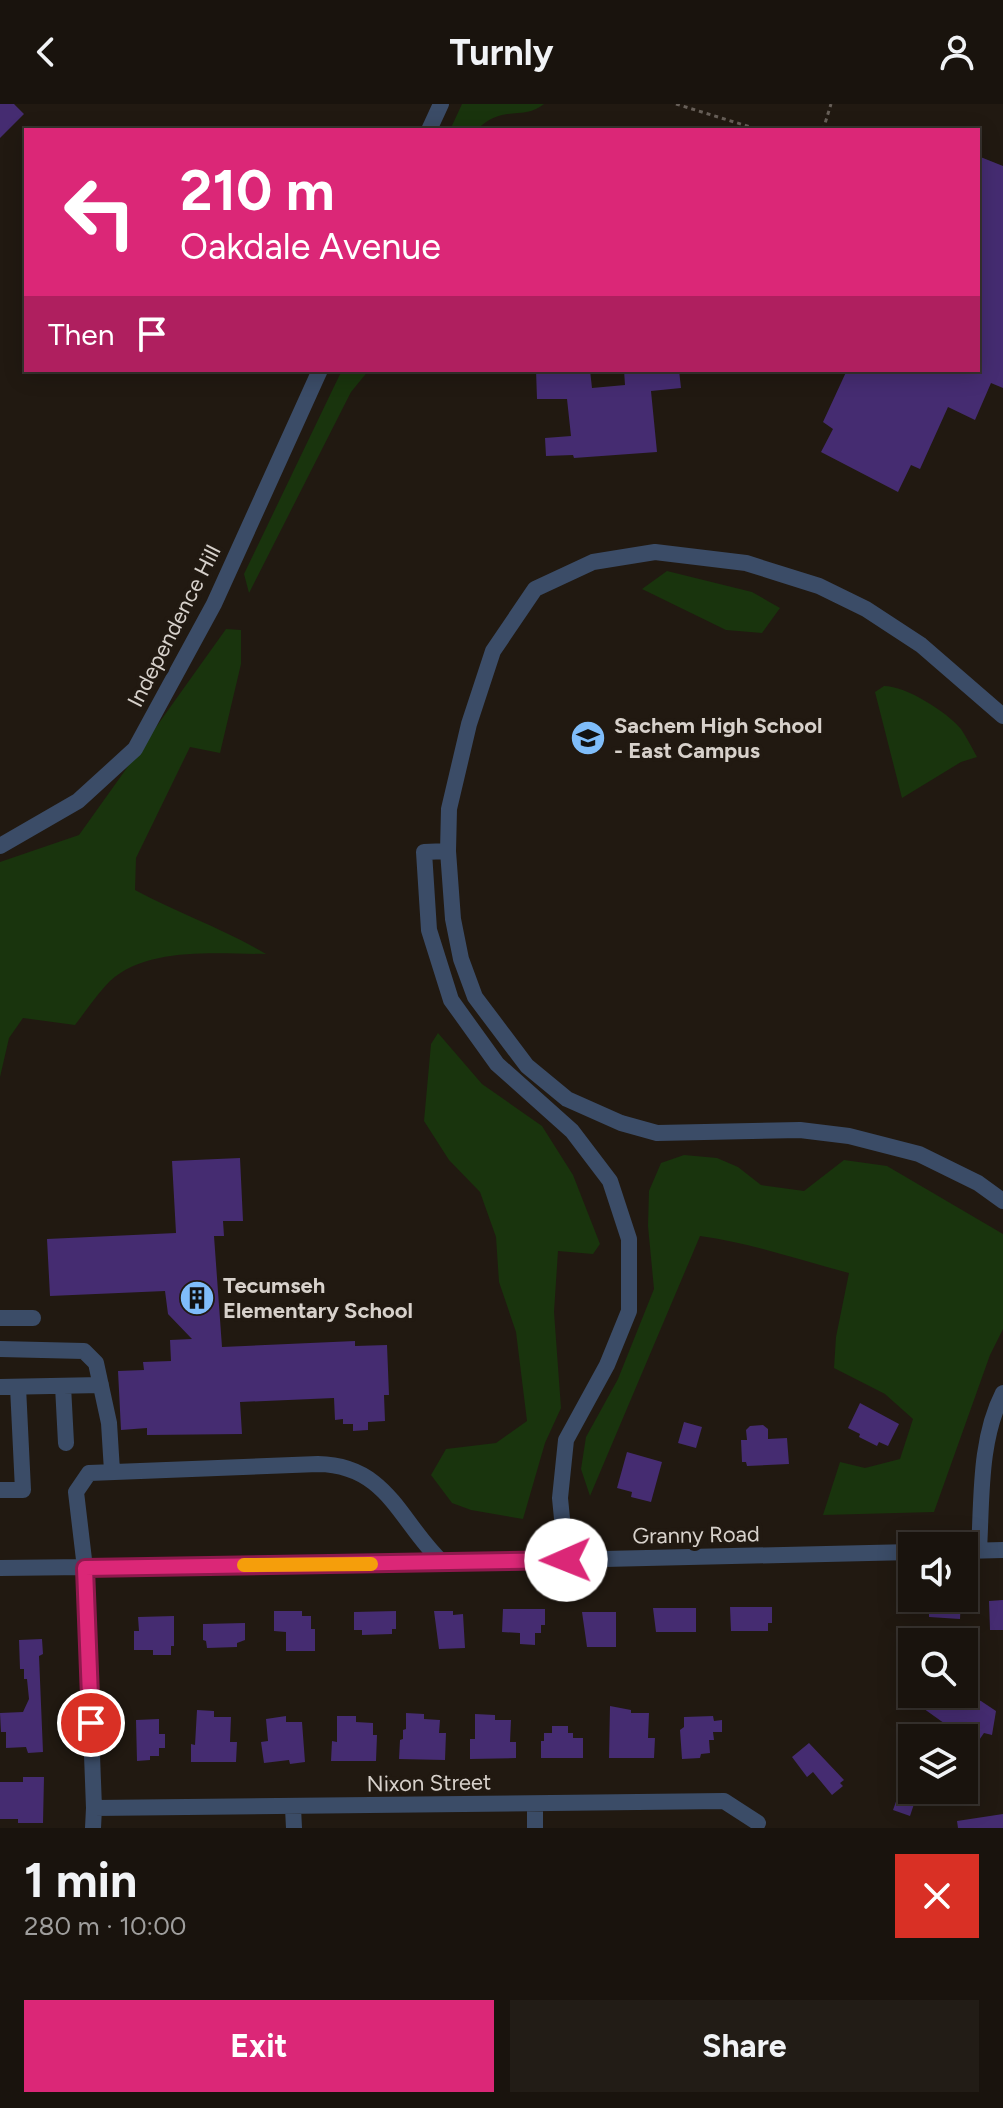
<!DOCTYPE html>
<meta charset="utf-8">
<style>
:root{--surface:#19130d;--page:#221c16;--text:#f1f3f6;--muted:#9f9e9d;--line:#37322e;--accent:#db2777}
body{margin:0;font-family:Figtree,sans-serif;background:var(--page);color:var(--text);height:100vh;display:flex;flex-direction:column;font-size:30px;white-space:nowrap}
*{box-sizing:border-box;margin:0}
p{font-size:26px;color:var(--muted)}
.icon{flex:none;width:44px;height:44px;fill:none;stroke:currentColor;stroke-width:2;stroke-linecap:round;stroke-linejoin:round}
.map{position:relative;height:1724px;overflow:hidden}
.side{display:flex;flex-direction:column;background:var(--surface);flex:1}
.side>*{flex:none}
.guide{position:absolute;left:24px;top:24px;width:956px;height:244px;border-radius:0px;box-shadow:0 4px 20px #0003,0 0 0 2px var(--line);background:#db2777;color:#fff;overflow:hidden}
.controls{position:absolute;left:898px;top:1428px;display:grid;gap:16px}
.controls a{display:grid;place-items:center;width:80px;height:80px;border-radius:0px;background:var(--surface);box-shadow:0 4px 20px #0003,0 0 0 2px var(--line);font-size:40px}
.pin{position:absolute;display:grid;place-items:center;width:68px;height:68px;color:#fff;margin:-34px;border:4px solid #fff;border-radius:50%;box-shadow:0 2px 8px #0007}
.me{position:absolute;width:88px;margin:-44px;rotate:269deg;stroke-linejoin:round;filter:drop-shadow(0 0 6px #0008)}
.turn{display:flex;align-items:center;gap:28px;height:168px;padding:0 24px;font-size:36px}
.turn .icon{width:104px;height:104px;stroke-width:2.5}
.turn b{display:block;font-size:56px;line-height:68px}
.then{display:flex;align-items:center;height:76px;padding:0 24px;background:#0003;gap:16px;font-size:30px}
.round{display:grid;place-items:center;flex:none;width:84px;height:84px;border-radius:0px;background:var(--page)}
.summary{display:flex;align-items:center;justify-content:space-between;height:136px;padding:0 24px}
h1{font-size:48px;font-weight:700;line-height:60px}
.action{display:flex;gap:16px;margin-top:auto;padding:16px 24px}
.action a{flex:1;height:92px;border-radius:0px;background:var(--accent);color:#fff;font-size:32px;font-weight:700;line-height:92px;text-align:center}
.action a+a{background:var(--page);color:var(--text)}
header{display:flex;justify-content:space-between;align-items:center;height:104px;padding:0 24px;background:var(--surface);font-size:36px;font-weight:700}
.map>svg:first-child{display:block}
.green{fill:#19340d}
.building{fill:#452c71}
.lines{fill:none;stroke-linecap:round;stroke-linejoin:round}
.path{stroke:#675f58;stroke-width:3;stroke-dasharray:4 4;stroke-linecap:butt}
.minor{stroke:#3b4c67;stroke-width:16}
.route-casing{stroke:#8e194d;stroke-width:20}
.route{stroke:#db2777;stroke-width:14}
.slow{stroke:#f59e0b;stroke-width:14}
.labels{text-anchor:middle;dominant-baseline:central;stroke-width:8;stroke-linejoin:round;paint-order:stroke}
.street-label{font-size:22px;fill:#d7d1cb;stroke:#211911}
.poi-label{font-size:22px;font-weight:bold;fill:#d7d1cb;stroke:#211911;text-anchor:start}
</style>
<header><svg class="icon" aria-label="back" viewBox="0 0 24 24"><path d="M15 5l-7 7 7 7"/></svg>Turnly<svg class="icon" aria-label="person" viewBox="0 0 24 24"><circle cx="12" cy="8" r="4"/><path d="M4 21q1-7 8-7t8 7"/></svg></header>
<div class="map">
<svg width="1003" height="1724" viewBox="0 0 1003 1724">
<rect width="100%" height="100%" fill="#211911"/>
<path class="green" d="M462,0h82c-20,17 -43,0 -67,26h-27z
M342,266h27l-18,22 -102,201 -5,-19z
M667,467l85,21 28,16 -18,25 -36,-3 -84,-41z
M226,525l15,1v34l-21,89 -30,-6 -54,111 -1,32c43,23 89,39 131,64 -48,0 -118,-8 -156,27 -13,13 -24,30 -35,44l-52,-7 -14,20 -9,39v-215l79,-27z
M884,582c22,0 63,26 77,43 6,9 11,19 16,28l-16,5 -59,36 -27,-106z
M438,929l44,51 60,42 31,49 27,69 -7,10 -35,-3 -4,61 7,96 -16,35 -22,76 -52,-9 -19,-7 -21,-28 15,-26 50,-6 31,-22 -11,-89 -17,-50 -3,-45 -16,-45 -31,-32 -25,-39 7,-77z
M684,1051l33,3 21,9 23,18 43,6 40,-31 43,6 116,68v95l-13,26 -56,157 -111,3 17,-53 25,6 35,-9 13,-40 -28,-25 -51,-26 2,-31 13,-64c-50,-13 -98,-30 -149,-37l-110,260 -9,-27 5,-32 32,-58 36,-90 -6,-63 1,-35 12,-28z"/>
<path class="building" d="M0,0h14l10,10 -24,24z
M978,52l25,10v222l-12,-5 -16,37 -27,-13 -28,62 -9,-4 -13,27 -77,-40 12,-23 -10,-7 24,-52h131z
M536,266h54l2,18 33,-3 -1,-15h55l2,18 -30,3 6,61 -83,6 -1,-3 -27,1 -1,-18 26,-2 -4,-37h-30z
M240,1054l3,63h-20l1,15h-10l8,111 133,-6v5l32,-1 2,50h-5l1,26 -17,1v8l-15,1v-7h-10v-5l-8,1 -1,-22 -94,4 2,32 -95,1v-7l-26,2 -3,-59 26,-1 -1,-8 28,-1 -1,-21 22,-1 -24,-25 -3,-23 -115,5 -3,-57 129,-6 -4,-72z
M860,1299l39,21 -11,22 -9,-4 -2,4 -18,-9 1,-3 -12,-6z
M684,1318l18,5 -6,21 -18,-5z
M763,1321l5,4v10l19,-1 2,26 -42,2 -1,-4h-4l-1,-22h6l-1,-10 4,-4z
M627,1348l35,10 -11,40 -20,-5 1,-5 -15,-4z
M921,1494h40l-1,21 -31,-2v-4h-8z
M1003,1496v30h-13l-1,-29z
M730,1503h42v16h-4v8h-37z
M653,1504h43v24h-40z
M503,1505h42v16h-4v8h-6v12l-15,-1v-11l-18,-1z
M274,1507h28v5h9v13h4v22h-29v-19l-12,-1z
M396,1507v18h-4v5l-30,1v-5h-8v-18z
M434,1507h19v4l10,-1 2,34 -26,1z
M582,1508h34v35h-29z
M174,1512v30h-3v9h-18v-5h-19v-19h5l-1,-14z
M245,1519v17l-8,3v4l-30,1 -1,-7 -3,-1v-16z
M42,1535l1,15 -4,2 4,96 -15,1 -2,-6 -20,1v-16h-5l-1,-19 23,-1 6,-13 -2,-20h-3v-10h-4l-1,-29z
M923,1590h33l25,7 15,10 -4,24 -8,-2 -9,13 -11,-2v-6h-18l2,-12 -28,-20z
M610,1602l21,4v3h18l-1,25h7l-1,20h-45z
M197,1606l17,1v6h17l-1,25h7l-1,20h-45v-18l4,1z
M406,1609l18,1v5l16,1 -1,13h7l-1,27 -46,-1 1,-19 3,-1v-9l3,-1z
M475,1610l20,1v5h16l-1,22h6v16l-46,1v-20h5z
M286,1612v6h16l3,40 -15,2 -1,-4 -25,3 -3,-21 7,-1 -2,-22z
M337,1612h19v6l17,1v12h4l-1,26h-45l1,-20 5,1z
M713,1612l1,5 8,-1v12h-9l1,8h-5l1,13 -9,1 -1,4 -18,1 -2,-29 4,-3v-10z
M159,1615v15h6v14h-6v8h-9v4l-13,1 -1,-41z
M552,1622h16v7h5v5h10v20h-42v-17h3v-8h8z
M809,1639l35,37 -4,3 3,3 -11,9 -19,-23 -6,5 -15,-20z
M23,1673h21l-1,46h-25v-4h-18v-37h23z
M899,1689l17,5 -6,18 -17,-6z
M1003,1710v14h-45l-1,-7z"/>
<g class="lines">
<path class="path" d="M676,0l84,26
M823,26l8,-26"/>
<path class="minor" d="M429,26l12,-26
M1003,612l-82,-71 -55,-36 -47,-23 -73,-23 -91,-11 -62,10 -58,27 -42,62 -24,73 -20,85 -1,42 5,68 8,40 14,38 52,69 40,33 54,24 36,10 143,-3 49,6 70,18 59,29 25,18
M0,742l78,-45 57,-52 79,-145 106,-234
M448,747l-24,1 5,78 22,70 46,64 75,67 38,50 19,58v72l-22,54 -41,75 -6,58 6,62
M0,1214h33
M0,1245l84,2 12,12 13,60 3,48
M63,1282l3,57
M0,1283l101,-2
M0,1386h23l-5,-103
M979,1446c3,-52 0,-110 24,-157
M964,1447l39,-1
M0,1464l426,-5 486,-11
M535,1701v23
M94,1704l630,-7 34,22
M293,1704l1,20
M93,1724l1,-20 -9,-240 -9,-76 13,-19 229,-9c70,1 82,59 125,99"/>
</g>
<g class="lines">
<g class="route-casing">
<path id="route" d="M91,1619l-6,-155 481,-8"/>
</g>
<use href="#route" class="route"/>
<path class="slow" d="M244,1461l127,-1"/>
</g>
<defs>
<g id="school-disc" transform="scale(1.8)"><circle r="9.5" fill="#7fbdfa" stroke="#211911"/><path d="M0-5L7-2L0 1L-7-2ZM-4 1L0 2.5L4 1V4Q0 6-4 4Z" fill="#111"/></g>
<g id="building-disc" transform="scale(1.8)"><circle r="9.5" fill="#7fbdfa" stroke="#211911"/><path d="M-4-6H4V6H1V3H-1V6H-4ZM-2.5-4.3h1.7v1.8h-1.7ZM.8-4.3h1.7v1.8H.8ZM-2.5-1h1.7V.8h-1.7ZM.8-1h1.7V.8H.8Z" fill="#111"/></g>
</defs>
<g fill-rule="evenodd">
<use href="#school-disc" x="588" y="634"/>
<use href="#building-disc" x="197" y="1194"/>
</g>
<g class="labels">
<g class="street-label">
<text transform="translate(174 522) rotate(-63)">Independence Hill</text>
<text transform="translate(696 1431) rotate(-1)">Granny Road</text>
<text transform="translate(429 1679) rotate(-1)">Nixon Street</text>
</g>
<g class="poi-label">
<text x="614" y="621">Sachem High School<tspan x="614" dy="25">- East Campus</tspan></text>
<text x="223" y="1181">Tecumseh<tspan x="223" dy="25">Elementary School</tspan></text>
</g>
</g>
</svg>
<div class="controls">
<a><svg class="icon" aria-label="sound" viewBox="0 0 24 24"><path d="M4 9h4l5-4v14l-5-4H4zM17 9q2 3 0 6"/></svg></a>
<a><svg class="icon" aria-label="search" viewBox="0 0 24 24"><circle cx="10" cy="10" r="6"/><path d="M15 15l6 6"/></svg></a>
<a><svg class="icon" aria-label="layers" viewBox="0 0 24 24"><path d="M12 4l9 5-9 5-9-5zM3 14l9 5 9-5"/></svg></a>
</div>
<div class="pin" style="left:91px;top:1619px;background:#d93025"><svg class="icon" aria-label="arrive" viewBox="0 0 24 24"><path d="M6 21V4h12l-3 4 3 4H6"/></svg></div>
<svg class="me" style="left:566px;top:1456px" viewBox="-20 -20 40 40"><circle r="19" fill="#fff"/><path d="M0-13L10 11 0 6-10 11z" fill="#db2777"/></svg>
<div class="guide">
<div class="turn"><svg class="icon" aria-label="left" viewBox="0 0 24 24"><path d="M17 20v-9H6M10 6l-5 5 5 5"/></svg><div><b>210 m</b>Oakdale Avenue</div></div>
<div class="then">Then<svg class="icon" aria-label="arrive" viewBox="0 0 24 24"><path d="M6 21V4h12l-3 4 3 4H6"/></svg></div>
</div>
</div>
<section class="side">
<div class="summary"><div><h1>1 min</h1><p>280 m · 10:00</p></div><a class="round" style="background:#d93025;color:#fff"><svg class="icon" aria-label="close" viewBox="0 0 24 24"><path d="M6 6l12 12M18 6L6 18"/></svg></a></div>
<div class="action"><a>Exit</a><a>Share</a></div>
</section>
